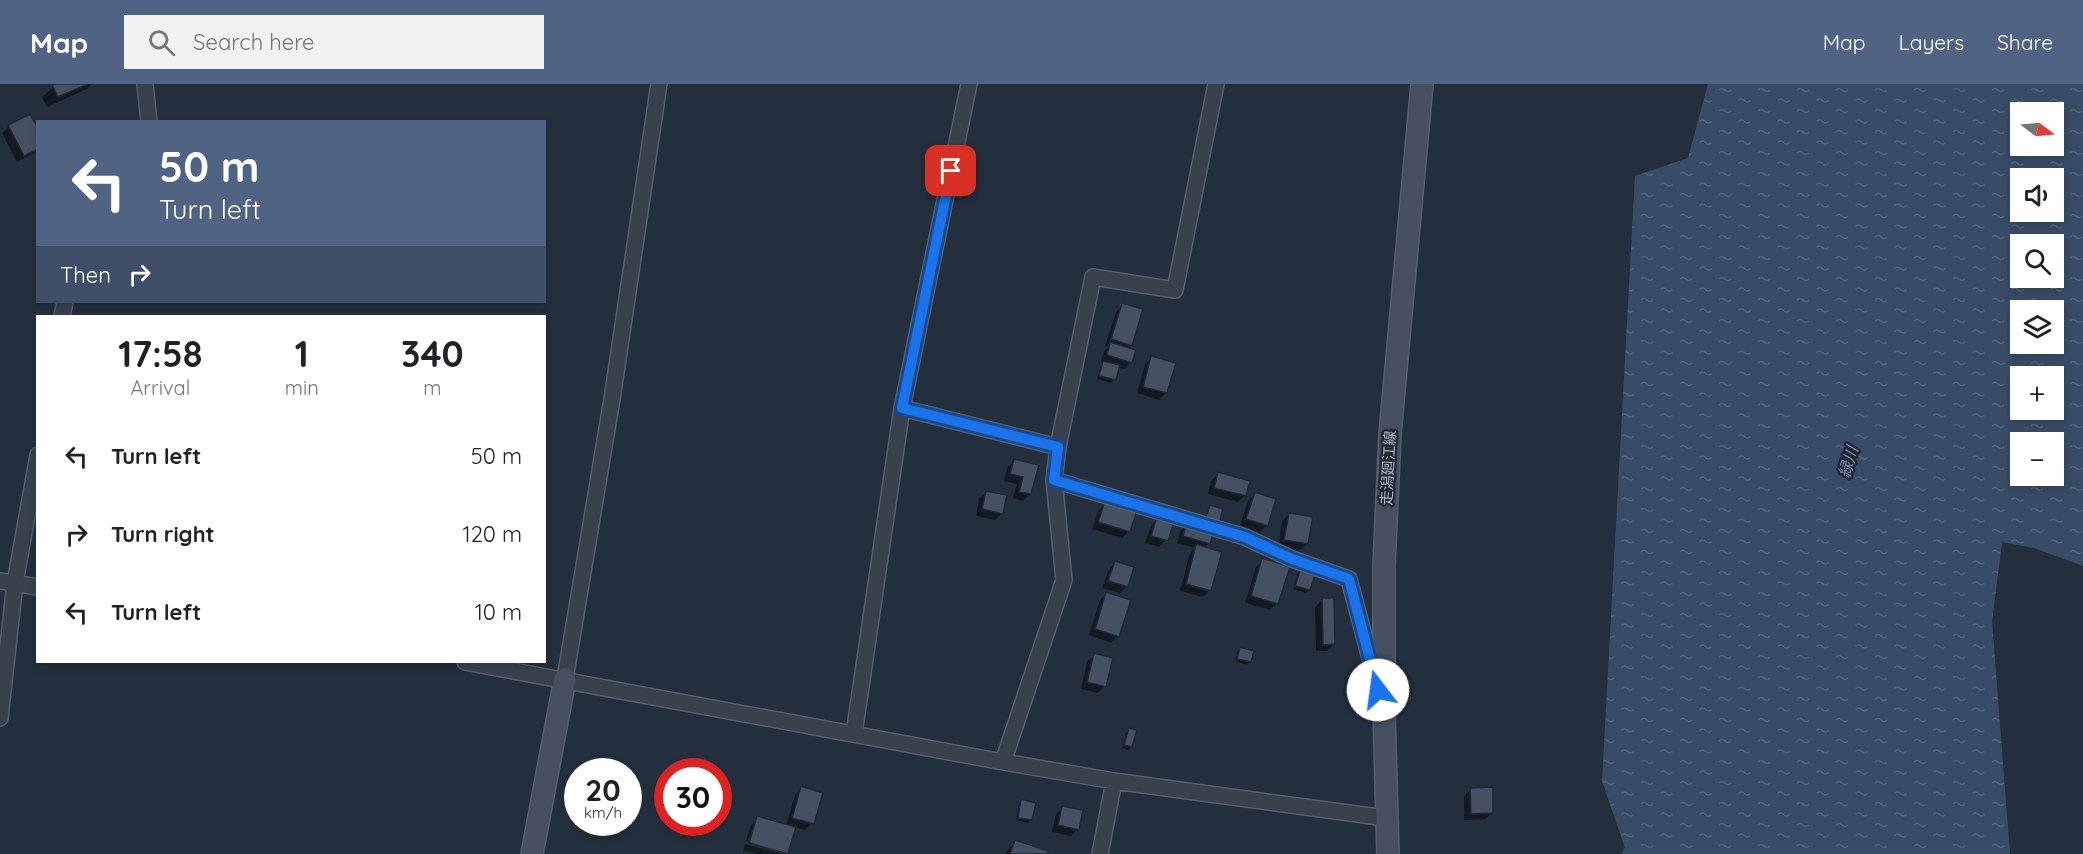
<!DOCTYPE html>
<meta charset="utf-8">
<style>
:root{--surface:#fff;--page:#f2f2f2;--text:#202124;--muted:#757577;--accent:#506383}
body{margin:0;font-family:Quicksand,"Noto Sans JP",sans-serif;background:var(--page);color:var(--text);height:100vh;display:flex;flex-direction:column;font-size:22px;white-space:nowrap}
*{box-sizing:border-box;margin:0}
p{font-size:20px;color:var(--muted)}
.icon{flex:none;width:33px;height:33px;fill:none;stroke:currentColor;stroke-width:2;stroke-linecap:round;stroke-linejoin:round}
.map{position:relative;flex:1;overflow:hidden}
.panel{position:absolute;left:36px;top:231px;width:510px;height:348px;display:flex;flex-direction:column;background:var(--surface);border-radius:0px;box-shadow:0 3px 9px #0003}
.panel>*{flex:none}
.top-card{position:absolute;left:36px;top:36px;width:510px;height:183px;border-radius:0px;box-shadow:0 3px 9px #0003;background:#506383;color:#fff;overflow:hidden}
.needle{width:39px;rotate:106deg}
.tools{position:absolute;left:2010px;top:18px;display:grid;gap:12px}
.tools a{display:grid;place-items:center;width:54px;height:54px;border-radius:0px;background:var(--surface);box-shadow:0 3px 9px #0003;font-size:30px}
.speed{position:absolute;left:564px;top:674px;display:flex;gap:12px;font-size:30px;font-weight:700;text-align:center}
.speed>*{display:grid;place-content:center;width:78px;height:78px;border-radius:50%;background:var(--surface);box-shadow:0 3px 9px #0003;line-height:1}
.speed small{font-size:15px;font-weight:400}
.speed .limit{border:9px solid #d22;background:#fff;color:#111}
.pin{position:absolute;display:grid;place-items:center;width:51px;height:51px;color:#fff;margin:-26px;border-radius:12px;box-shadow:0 3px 9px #0006}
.me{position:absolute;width:66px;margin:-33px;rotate:345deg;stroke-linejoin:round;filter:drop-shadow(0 0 4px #0008)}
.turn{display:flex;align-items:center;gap:21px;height:126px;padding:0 24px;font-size:27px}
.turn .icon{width:78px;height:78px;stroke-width:2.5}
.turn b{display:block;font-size:42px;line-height:51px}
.then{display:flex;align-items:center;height:57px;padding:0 24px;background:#0003;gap:12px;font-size:22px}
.eta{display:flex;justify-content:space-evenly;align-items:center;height:102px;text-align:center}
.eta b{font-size:36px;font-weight:800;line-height:42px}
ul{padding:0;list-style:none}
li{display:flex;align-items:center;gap:18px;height:78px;padding:0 24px}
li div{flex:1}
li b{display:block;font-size:22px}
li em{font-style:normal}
header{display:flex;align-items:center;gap:36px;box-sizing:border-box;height:84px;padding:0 30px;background:var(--accent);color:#fff}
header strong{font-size:28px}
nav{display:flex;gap:33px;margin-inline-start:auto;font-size:21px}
.search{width:420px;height:54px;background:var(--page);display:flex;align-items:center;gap:15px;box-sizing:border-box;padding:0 21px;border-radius:0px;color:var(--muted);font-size:22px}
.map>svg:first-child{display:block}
.water{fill:url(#water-ripples);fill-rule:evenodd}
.shadow{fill:#0007}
.building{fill:#455162;stroke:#1f2835;stroke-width:1.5}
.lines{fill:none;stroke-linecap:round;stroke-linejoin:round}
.street-casing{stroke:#565f6c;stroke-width:18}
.secondary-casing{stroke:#565f6c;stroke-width:24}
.street{stroke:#38414e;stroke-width:15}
.secondary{stroke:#465061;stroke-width:21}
.route-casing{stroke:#114b97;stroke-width:15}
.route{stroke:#1a73e8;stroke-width:10}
.labels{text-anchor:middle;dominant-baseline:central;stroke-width:4.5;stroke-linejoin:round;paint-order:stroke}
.street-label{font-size:15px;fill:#b4bcc9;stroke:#1d2633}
.water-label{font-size:16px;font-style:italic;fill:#7c92b1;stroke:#1d2633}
</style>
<header>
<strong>Map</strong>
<div class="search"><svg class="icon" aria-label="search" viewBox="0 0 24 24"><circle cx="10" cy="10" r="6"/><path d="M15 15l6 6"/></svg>Search here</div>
<nav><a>Map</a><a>Layers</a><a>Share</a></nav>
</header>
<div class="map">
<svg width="2083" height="770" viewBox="0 0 2083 770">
<defs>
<pattern id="water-ripples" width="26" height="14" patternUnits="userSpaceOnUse" patternTransform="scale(1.5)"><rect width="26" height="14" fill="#394c67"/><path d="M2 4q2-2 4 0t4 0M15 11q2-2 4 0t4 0" fill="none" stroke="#53647b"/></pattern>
</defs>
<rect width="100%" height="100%" fill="#242f3e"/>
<path class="water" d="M1708,0h375v482l-49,-18 -32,-6 -10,79 18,233h-389l4,-6 -23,-67 33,-605 53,-18zM2020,28h34v34h-34zM2054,94v34h-34v-34zM2054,160v34h-34v-34zM2020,226h34v34h-34zM2054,292v34h-34v-34zM2054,358v34h-34v-34z"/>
<path class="shadow" d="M57,0h35l-5,5 -40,18 -5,-10z
M9,42l29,6v19l-21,11 -15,-29z
M1123,221l8,40 -4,4 4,13 -7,7 -6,-2 -4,13 -3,3 -14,-4 4,-14 2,-2 -2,-1 3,-11 4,-4 -3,-1 11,-34z
M1152,274l14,35 -7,7 -22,-7 8,-29z
M1014,377l23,5 -7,28 -7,7 -10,-3 4,-14 -13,-3 3,-13z
M1218,390l27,21 -7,7 -30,-8 3,-13z
M986,408l16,21 -7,7 -19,-4 3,-17z
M1255,410l12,31 -7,7 -20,-7 8,-24z
M1106,419l23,28 -7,7 -30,-9 7,-20z
M1289,430l18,30 -7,6 -22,-3 4,-26z
M1158,435l8,21 -7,7 -14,-4 6,-17z
M1187,440l22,19 -5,5 6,42 -7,7 -23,-6 10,-38 5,-5 -18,-5 3,-12z
M1263,476l14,43 -7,7 -25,-7 11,-36z
M1115,478l12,24 -7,7 -18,-5 7,-19z
M1301,485l8,21 -3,3 -13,-4 5,-17z
M1107,509l11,43 -7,7 -22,-8 11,-35z
M1322,516l12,44 -7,7h-11l-1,-44z
M1240,565l10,13 -3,3 -12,-4 2,-9z
M1094,571l11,31 -7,7 -17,-4 6,-27z
M1129,646l2,17 -3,3 -6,-2 4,-15z
M802,704l10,35 -7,7 -10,-3 -9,27 -2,-2 -38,-11 5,-16 7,-7 28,8 9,-31z
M1471,705l21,24 -7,6 -21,1v-24z
M1022,717l9,19 -3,3 -12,-3 3,-16z
M1063,723l15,22 -7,7 -19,-4 4,-18z
M1015,758l31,12h-42z
M745,760l36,10h-24l-14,-4z"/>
<path class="building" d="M55,0h33l-30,13 -6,-12z
M30,30l8,14v21l-14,7 -16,-31z
M1122,219l21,6 -11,37 -21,-7z
M1110,258l26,8 -4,13 -25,-8z
M1151,272l25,7 -9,30 -24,-6z
M1103,277l17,4 -4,15 -17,-4z
M1014,375l25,6 -8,29 -12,-2 4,-15 -13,-3z
M1218,388l32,9 -4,15 -32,-8z
M986,407l21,4 -4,19 -21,-5z
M1255,408l21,7 -8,27 -22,-7z
M1105,417l32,10 -7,21 -32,-10z
M1210,421l13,4 -4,15 -14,-4z
M1289,429l24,4 -5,27 -24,-4z
M1157,433l17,5 -6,19 -17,-5z
M1187,439l27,8 -4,13 -27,-8z
M1196,460l26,8 -11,39 -25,-7z
M1262,474l28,9 -12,37 -27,-8z
M1115,477l19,6 -6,20 -20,-6z
M1301,484l15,4 -6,18 -15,-4z
M1106,508l25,8 -12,37 -24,-8z
M1322,514h12l1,46 -12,1z
M1240,563l14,4 -3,11 -14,-3z
M1094,569l19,5 -7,29 -19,-5z
M1129,644l8,2 -5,17 -8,-2z
M801,702l22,7 -9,31 -22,-6z
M1493,703v26l-22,1 -1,-26z
M1021,715l15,4 -4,17 -14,-2z
M1062,722l21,4 -4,20 -21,-5z
M757,732l39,11 -8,27 -39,-11z
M1015,756l33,11 -1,3h-37z"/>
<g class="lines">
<g class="street-casing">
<path id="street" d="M145,0l4,38
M62,232l3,-14
M902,324l156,39
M1054,396l191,57 47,22 57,20 30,113
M0,497l38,6
M465,578l538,100 111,19 272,37
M565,595l47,-280 47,-315
M0,634l15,-135 23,-128
M854,650l48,-326 67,-324
M1003,678l61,-182 -10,-100 4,-33 35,-170 82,13 41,-206
M1100,770l14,-73"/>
</g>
<g class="secondary-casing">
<path id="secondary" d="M532,770l33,-175
M1388,770l-4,-142v-146l6,-132 32,-350"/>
</g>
<use href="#street" class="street"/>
<use href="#secondary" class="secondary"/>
</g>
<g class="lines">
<g class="route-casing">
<path id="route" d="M951,87l-49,237 156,39 -4,33 191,57 47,22 57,20 29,111"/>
</g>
<use href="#route" class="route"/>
</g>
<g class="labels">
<g class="street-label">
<text transform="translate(1388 384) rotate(-87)">走潟廻江線</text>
</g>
<g class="water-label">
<text transform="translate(1848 378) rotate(-74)">緑川</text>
</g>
</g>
</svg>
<div class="tools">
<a><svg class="needle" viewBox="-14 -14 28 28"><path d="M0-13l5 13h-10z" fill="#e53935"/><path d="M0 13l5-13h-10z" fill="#757577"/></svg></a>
<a><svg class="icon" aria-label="sound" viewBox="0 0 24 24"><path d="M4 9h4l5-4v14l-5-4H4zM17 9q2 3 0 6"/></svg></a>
<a><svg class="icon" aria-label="search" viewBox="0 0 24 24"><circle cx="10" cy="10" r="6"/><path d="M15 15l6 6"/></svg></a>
<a><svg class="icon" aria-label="layers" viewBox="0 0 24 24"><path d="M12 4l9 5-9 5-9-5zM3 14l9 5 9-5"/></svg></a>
<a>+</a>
<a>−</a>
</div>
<div class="speed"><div>20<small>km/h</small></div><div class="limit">30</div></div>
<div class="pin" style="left:951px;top:87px;background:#d93025"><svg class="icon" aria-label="arrive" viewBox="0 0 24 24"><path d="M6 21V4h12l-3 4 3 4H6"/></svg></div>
<svg class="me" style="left:1378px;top:606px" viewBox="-20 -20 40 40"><circle r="19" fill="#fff"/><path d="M0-13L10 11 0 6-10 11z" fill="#1a73e8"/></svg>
<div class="top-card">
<div class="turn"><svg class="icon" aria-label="left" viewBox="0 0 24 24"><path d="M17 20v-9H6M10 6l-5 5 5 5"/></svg><div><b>50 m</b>Turn left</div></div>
<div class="then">Then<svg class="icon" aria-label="right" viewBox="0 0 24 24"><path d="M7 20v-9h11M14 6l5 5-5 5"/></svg></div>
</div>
<section class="panel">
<div class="eta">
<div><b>17:58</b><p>Arrival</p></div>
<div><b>1</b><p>min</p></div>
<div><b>340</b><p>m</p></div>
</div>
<ul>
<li><svg class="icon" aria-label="left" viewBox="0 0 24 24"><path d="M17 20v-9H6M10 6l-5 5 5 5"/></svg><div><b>Turn left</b></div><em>50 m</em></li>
<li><svg class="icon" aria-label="right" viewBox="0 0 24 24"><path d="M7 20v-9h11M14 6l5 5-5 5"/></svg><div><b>Turn right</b></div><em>120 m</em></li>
<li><svg class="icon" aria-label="left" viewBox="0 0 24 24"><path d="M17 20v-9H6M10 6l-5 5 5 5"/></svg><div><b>Turn left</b></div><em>10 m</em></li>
</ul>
</section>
</div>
